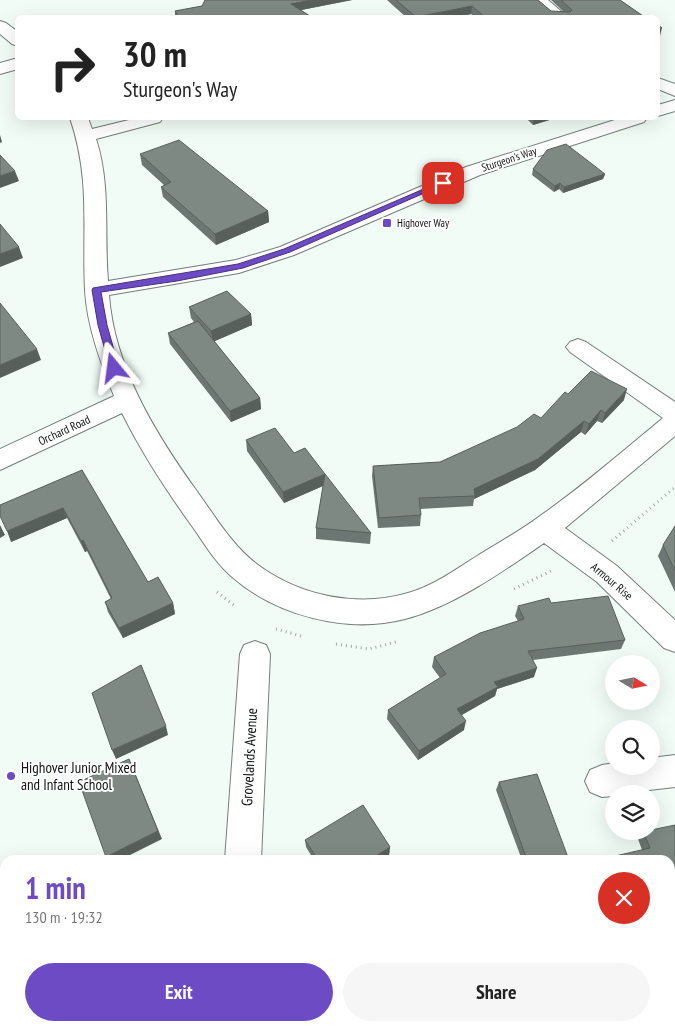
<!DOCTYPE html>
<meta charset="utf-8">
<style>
:root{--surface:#fff;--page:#f6f6f6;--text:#222;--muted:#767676;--accent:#6d4bc4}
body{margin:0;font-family:"PT Sans Narrow",sans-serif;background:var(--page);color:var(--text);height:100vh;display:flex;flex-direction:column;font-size:19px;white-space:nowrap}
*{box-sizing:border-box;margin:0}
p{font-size:16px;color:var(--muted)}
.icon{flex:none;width:28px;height:28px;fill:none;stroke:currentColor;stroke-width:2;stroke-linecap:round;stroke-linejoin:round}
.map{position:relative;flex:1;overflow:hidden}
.panel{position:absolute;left:0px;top:855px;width:675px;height:176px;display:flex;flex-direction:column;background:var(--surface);border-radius:15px 15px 0 0;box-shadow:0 5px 20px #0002}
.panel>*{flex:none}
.guide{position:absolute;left:15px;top:15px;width:645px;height:105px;border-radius:8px;box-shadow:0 5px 20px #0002;background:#fff;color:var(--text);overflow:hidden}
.needle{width:32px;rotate:100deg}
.buttons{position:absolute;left:605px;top:655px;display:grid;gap:10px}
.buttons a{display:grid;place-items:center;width:55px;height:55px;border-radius:50%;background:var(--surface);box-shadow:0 5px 20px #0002;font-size:25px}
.pin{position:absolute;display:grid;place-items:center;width:42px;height:42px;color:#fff;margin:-21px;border-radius:10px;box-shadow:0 2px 8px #0006}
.me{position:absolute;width:55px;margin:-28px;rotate:344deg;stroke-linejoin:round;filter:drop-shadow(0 0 4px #0008)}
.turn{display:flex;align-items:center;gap:18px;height:105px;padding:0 25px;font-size:22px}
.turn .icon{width:65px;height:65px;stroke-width:2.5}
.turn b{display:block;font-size:35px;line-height:42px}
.round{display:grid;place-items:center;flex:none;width:52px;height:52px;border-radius:26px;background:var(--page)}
.overview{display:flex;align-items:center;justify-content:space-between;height:85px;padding:0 25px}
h1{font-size:30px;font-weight:600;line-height:38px;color:var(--accent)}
.cta{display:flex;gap:10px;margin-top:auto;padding:10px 25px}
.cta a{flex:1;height:58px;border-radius:30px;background:var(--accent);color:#fff;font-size:20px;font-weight:600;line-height:58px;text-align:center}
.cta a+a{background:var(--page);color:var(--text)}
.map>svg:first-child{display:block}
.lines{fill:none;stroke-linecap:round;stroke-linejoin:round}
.minor-casing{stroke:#747e7a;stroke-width:2}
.path{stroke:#a0a8a4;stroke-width:3;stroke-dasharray:1 4;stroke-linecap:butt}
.minor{fill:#fff;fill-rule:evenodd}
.wall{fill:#6c7672}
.shaded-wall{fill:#58605c}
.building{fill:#7e8984;stroke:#58605c}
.route{fill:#6d4bc4;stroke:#47317f}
.poi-dot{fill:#6d4bc4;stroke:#fff;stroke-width:2}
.labels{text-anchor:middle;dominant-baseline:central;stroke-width:4;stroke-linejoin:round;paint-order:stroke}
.far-street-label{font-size:11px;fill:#0f1311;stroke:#fff}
.far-poi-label{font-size:11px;fill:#0f1311;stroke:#fff;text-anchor:start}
.street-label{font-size:12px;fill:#0f1311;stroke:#fff}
.near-street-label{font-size:15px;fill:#0f1311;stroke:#fff}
.near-poi-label{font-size:15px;fill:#0f1311;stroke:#fff;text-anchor:start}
</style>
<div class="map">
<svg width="675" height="1031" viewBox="0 0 675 1031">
<rect width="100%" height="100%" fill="#f1fcf7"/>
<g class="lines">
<g class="minor-casing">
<path id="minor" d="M530,0h18l21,18h-18z
M0,21l6,2 12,9v14l-6,-2 -12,-10z
M18,58v11l-18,5v-11z
M658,78l17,6v12l-17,-7z
M675,100v11l-17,5v-11z
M70,118h18l4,11 45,-11h26l-3,4 -64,17c15,45 8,96 12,142l128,-21 44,-13 186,-80 155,-49h26l-3,4 -164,53 -186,80 -55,18 -130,22c5,71 46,138 87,195 19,26 36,56 62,75 42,31 100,43 150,28 25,-7 47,-23 69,-37 21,-13 43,-25 63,-40 43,-30 83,-65 123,-98l-93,-66 -4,-5 4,-5 8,-3 8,3 89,60v34l-110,92 52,38 58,54v32l-11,-4 -67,-66 -53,-39c-42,29 -90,63 -139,76 -58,15 -129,-3 -174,-43 -16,-14 -27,-33 -39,-50 -26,-36 -50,-73 -70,-113l-122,57v-21l114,-53c-13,-33 -27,-69 -29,-106 -3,-62 6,-110 -15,-172z
M255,641l11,4 4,9 -9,206h-36l15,-206 4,-9z
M675,755v32l-61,7v2l-12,1 -12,-5 -5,-11 5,-11 12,-5 12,-2v3h37v-8z
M250,1026h40l1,5h-40z"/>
</g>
<path class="path" d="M612,541l63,-54
M514,589l37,-18
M217,592l18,14
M276,629l25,7
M336,644l33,5 27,-7"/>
<use href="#minor" class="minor"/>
</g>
<path class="wall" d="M205,0h147l-51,10 12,8h-138v-7l27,-5z
M387,0h151l13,11 13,1 -13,-12h69l26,18h-171l-4,-4 -17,4h-47z
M526,118h30l-23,7z
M140,154l128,57 1,11 -53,23 -53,-48 -2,-10 3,-2 -22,-20z
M533,169l72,5 -2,5 -40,14 -4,-4 -5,3 -22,-17z
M189,307l62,7 1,11 -38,16 46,57 1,11 -30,13 -61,-78 -2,-11 26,-11 -3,-4z
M568,394l56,6 -22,23 -5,-2 -12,14 -4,-3 -46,38 -61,29 -1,7 -53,3 1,6 -1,11 -42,2 -6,-52 1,-10 67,-4 101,-44z
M246,440l48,13 77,80 -1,11 -54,-5v-11l7,-42 -39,17 -37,-52z
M82,470l66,112 25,21 2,11 -52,24 -15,-26 -3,-10 6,-3 -24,-48 -2,1 -18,-34 -56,24z
M675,526v66l-17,-36 5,-11z
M551,603l74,37 -4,9 -88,11 1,17 -37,12 -2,7 -34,19 3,15 -46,30 -31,-41 1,-9 52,-32 -8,-11 2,-10 84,-36 -3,-5 3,-10z
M499,782l70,78h-47l-26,-70z
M643,831l27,62 -28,-43 -4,-11z
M305,840l85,7 -1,8 -8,5h-67l-8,-13z
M412,1026h68l3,5h-69z"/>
<path class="shaded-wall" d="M312,0h40l-61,12v-8z
M472,6l-1,8 -17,4h-38z
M662,28l-2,8 -2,1v-8z
M534,118h22l-23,7z
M0,135l2,7 -2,1z
M15,171l4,10 -19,7v-12z
M605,174l-2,5 -40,14 1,-6z
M560,183l-1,6 -5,3 1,-6z
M268,211l1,11 -53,23 -1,-11z
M19,247l4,11 -23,9v-13z
M251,314l1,11 -39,17 -2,-11z
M37,349l4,11 -41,18v-13z
M627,389l-3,11 -22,23 3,-10z
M260,398l1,11 -30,13 -1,-11z
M601,410l-4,11 -12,14 4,-11z
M584,421l-3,11 -46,38 -61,29 1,-3 -1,-7z
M325,474v11l-41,18 -1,-11z
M63,508l4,10 -56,24 -4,-11z
M0,525l5,10 -5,3z
M83,540l4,11 -2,1 -4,-11z
M173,603l2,11 -52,24 -4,-10z
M537,668l-3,9 -37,12 -2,7 -40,23 2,-10 37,-27z
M466,721l-2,9 -46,30 1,-9z
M166,726l2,9 -52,24 -4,-9z
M129,759l33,80 -42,21h-12l-2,-3z
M390,847l-1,8 -8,5h-5v-4z
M675,887v5l-5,1v-5z"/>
<path class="building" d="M205,0h107l-21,4 22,14h-133l-5,-7 27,-5z
M396,0h142l13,11 19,1 2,-2 -11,-10h59l26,18h-160l-14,-12 -56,11z
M658,25l4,3 -4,1z
M179,140l89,71 -53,23 -54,-47 10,-5 -31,-28z
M566,144l39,30 -41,13 -4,-4 -5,3 -22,-17 14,-19z
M0,155l15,16 -15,5z
M0,224l19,23 -19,7z
M227,291l24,23 -40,17 -22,-24z
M0,303l37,46 -37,16z
M198,321l62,77 -30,13 -62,-78z
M591,371l36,18 -22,24 -4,-3 -12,14 -5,-3 -46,38 -64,30 1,7 -56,2 2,17 -42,3 -6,-52 67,-4 77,-35 17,-13 7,4 24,-26 3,2z
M275,428l19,25 11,-5 20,26 -42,18 -37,-52z
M82,470l66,112 10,-5 15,26 -54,25 -14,-26 7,-4 -29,-58 -2,1 -18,-33 -56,23 -7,-15v-11z
M325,474l46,59 -55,-5z
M675,526v45l-12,-26z
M608,596l17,44 -97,11 9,17 -43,14 4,5 -41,22 9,12 -47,30 -31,-41 58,-36 -12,-17 46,-24 44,-14 -6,-13 31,-8 2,5z
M141,665l25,61 -54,24 -20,-57z
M129,759l29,72 -52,26 -27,-75z
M537,774l32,86h-42l-28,-78z
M363,805l27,42 -14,9 3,4h-61l-13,-20z
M675,825v62l-5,1v-28h-72l52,-12 -7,-17h8v-1z
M73,1026h91l2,5h-92z
M416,1026h64l3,5h-64z"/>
<path class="route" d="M440,182l7,1 -157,69 -47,16 -66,13 -76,11 6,33 12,43 -5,3 -4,-3 -12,-43 -6,-35 1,-2 145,-24 46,-15z"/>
<g class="poi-dot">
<rect x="382" y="218" width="10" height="10" rx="2.5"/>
<circle cx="11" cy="776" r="5"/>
</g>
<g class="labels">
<g class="far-street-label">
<text transform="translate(509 159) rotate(-18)">Sturgeon's Way</text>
</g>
<g class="far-poi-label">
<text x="397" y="223">Highover Way</text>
</g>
<g class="street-label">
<text transform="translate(64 430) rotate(-25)">Orchard Road</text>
<text transform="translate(612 581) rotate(40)">Armour Rise</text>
</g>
<g class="near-street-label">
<text transform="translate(249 757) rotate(-87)">Grovelands Avenue</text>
</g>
<g class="near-poi-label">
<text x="21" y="767">Highover Junior Mixed<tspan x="21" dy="17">and Infant School</tspan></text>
</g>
</g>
</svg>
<div class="buttons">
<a><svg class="needle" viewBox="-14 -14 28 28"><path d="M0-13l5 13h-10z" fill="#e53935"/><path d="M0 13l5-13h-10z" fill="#767676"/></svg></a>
<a><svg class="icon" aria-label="search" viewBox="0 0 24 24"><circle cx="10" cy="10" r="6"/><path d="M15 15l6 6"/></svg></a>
<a><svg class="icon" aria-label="layers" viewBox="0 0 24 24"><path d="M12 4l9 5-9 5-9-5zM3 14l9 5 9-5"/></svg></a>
</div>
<div class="pin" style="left:443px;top:183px;background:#d93025"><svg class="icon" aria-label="arrive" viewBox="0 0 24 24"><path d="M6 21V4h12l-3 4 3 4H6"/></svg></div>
<svg class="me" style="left:114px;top:368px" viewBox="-20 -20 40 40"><path d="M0-17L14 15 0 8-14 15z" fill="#6d4bc4" stroke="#fff" stroke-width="4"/></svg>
<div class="guide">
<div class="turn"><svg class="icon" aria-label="right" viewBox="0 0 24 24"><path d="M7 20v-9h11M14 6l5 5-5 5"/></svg><div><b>30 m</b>Sturgeon's Way</div></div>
</div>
<section class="panel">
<div class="overview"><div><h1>1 min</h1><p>130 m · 19:32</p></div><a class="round" style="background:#d93025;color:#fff"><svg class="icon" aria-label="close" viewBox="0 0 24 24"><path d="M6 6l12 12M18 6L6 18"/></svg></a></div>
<div class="cta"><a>Exit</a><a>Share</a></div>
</section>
</div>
